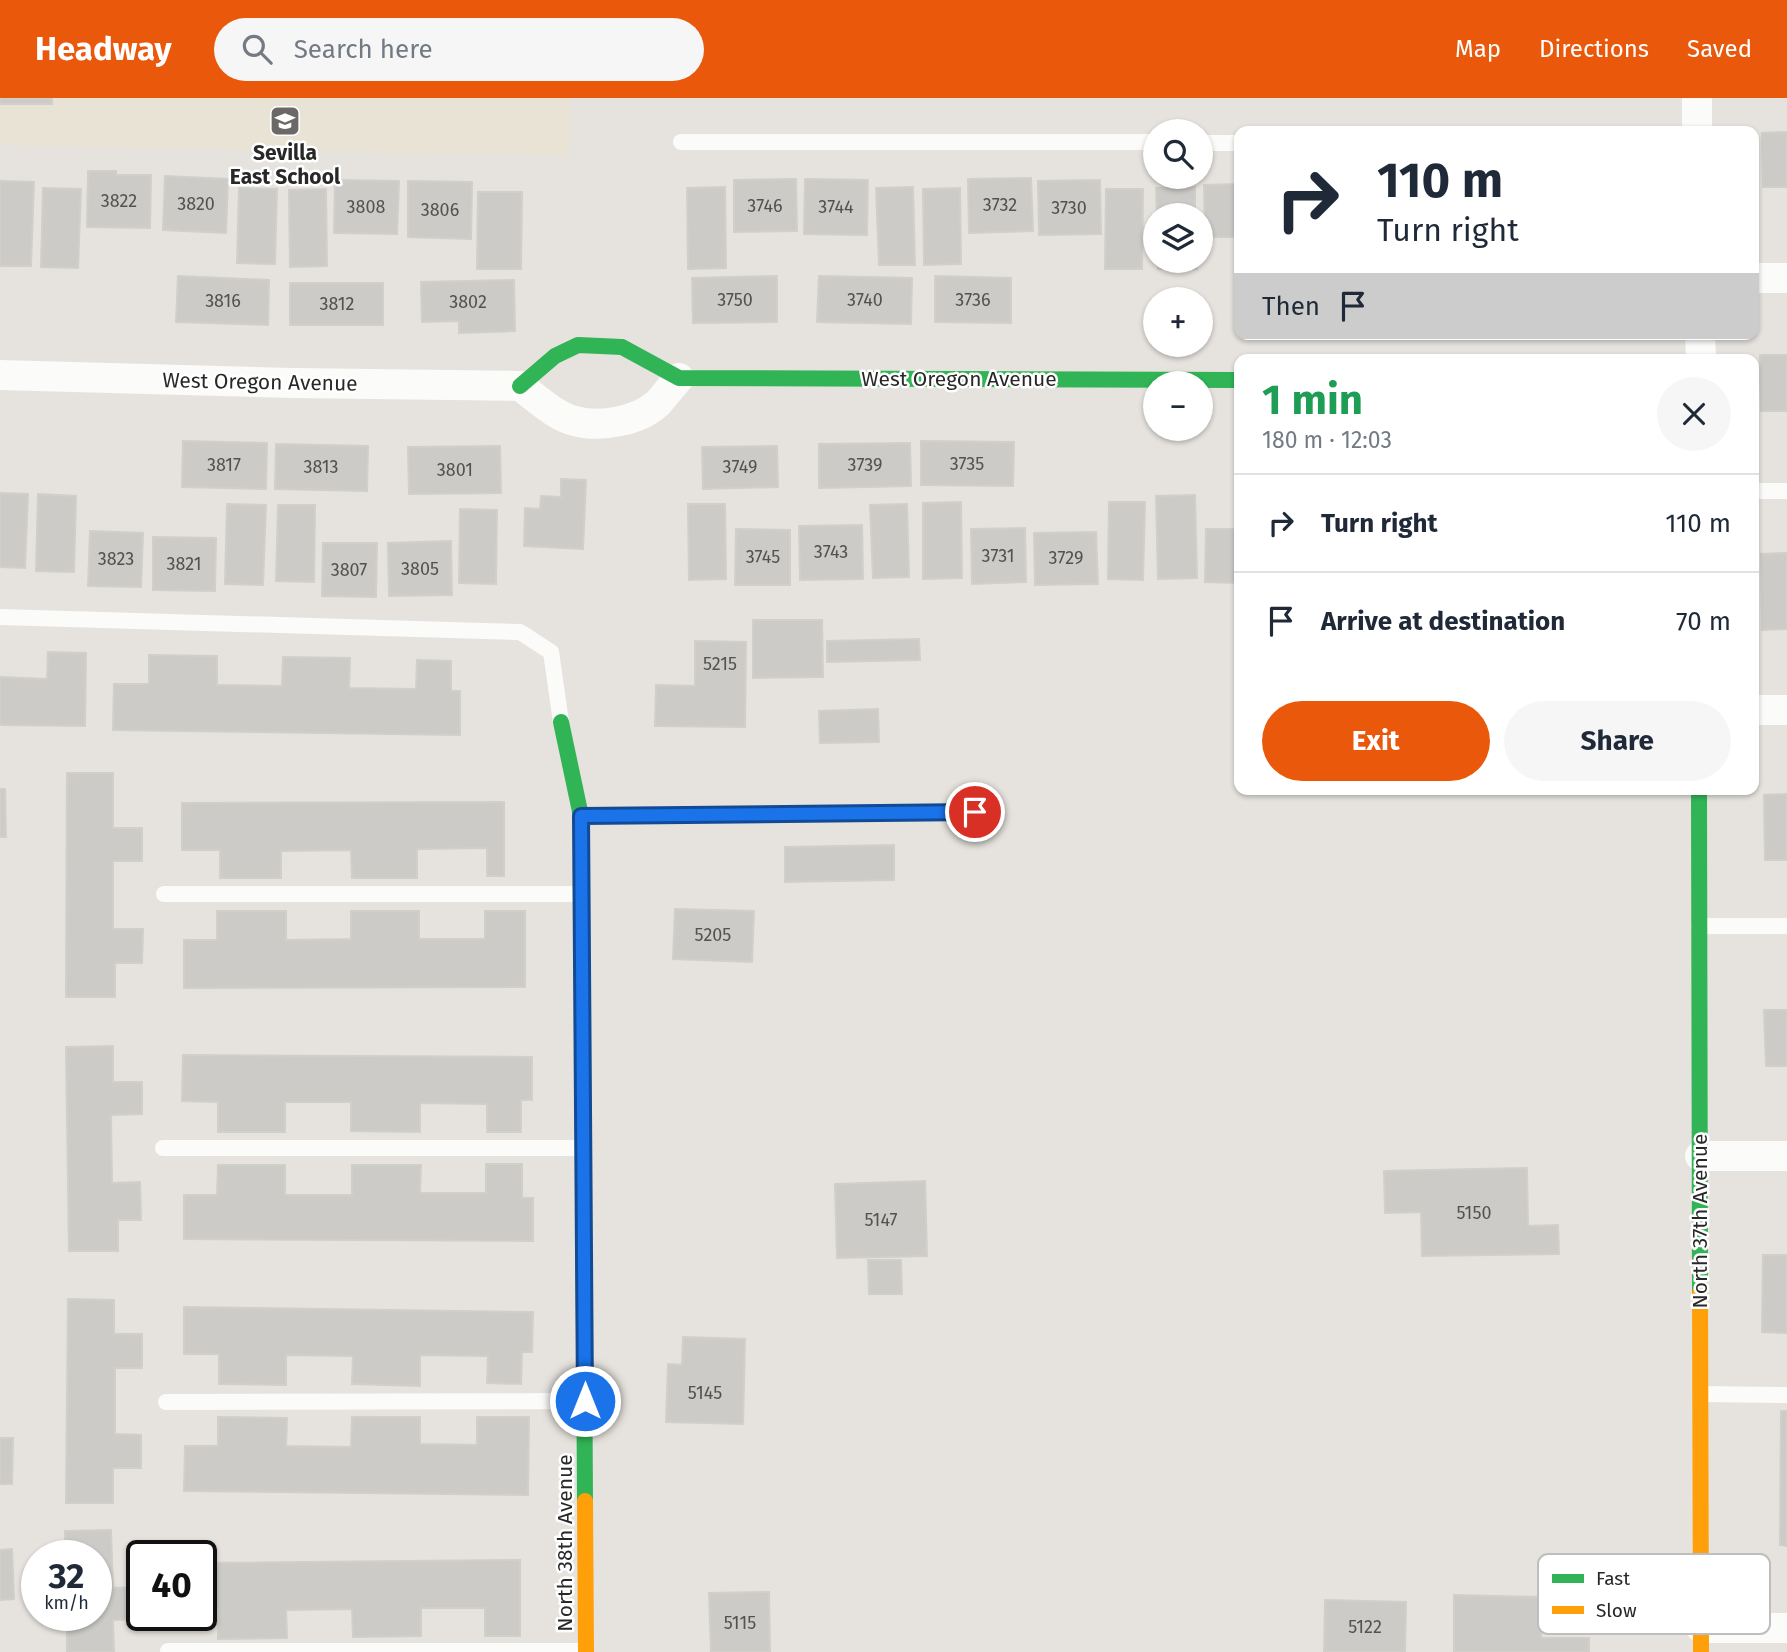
<!DOCTYPE html>
<meta charset="utf-8">
<style>
:root{--surface:#fff;--page:#f6f6f7;--text:#1f2937;--muted:#747a83;--line:#e0e1e3;--accent:#ea580c}
body{margin:0;font-family:"Fira Sans",sans-serif;background:var(--page);color:var(--text);height:100vh;display:flex;flex-direction:column;font-size:26px;white-space:nowrap}
*{box-sizing:border-box;margin:0}
p{font-size:23px;color:var(--muted)}
.icon{flex:none;width:38px;height:38px;fill:none;stroke:currentColor;stroke-width:2;stroke-linecap:round;stroke-linejoin:round}
.map{position:relative;flex:1;overflow:hidden}
.drawer{position:absolute;left:1234px;top:256px;width:525px;height:441px;display:flex;flex-direction:column;background:var(--surface);border-radius:14px;box-shadow:0 2px 5px #0004}
.drawer>*{flex:none}
.hud{position:absolute;left:1234px;top:28px;width:525px;height:214px;border-radius:14px;box-shadow:0 2px 5px #0004;background:#fff;color:var(--text);overflow:hidden}
.buttons{position:absolute;left:1143px;top:21px;display:grid;gap:14px}
.buttons a{display:grid;place-items:center;width:70px;height:70px;border-radius:50%;background:var(--surface);box-shadow:0 2px 5px #0004;font-size:35px}
.speed{position:absolute;left:21px;top:1442px;display:flex;gap:14px;font-size:35px;font-weight:700;text-align:center}
.speed>*{display:grid;place-content:center;width:91px;height:91px;border-radius:50%;background:var(--surface);box-shadow:0 2px 5px #0004;line-height:1}
.speed small{font-size:18px;font-weight:400}
.speed .limit{border:4px solid #111;border-radius:10px;background:#fff;color:#111}
.pin{position:absolute;display:grid;place-items:center;width:60px;height:60px;color:#fff;margin:-30px;border:4px solid #fff;border-radius:50%;box-shadow:0 2px 7px #0007}
.me{position:absolute;width:77px;margin:-38px;rotate:0deg;stroke-linejoin:round;filter:drop-shadow(0 0 5px #0008)}
.turn{display:flex;align-items:center;gap:24px;height:147px;padding:0 28px;font-size:32px}
.turn .icon{width:91px;height:91px;stroke-width:2.5}
.turn b{display:block;font-size:49px;line-height:60px}
.then{display:flex;align-items:center;height:66px;padding:0 28px;background:#0003;gap:14px;font-size:26px}
.round{display:grid;place-items:center;flex:none;width:74px;height:74px;border-radius:37px;background:var(--page)}
.overview{display:flex;align-items:center;justify-content:space-between;height:119px;padding:0 28px}
h1{font-size:42px;font-weight:700;line-height:52px;color:#1e9e55}
.button{display:flex;gap:14px;margin-top:auto;padding:14px 28px}
.button a{flex:1;height:80px;border-radius:42px;background:var(--accent);color:#fff;font-size:28px;font-weight:700;line-height:80px;text-align:center}
.button a+a{background:var(--page);color:var(--text)}
ul{padding:0;list-style:none}
li{display:flex;align-items:center;gap:21px;height:98px;padding:0 28px;border-top:2px solid var(--line)}
li div{flex:1}
li b{display:block;font-size:26px}
li em{font-style:normal}
header{display:flex;align-items:center;gap:42px;box-sizing:border-box;height:98px;padding:0 35px;background:var(--accent);color:#fff}
header strong{font-size:33px}
nav{display:flex;gap:38px;margin-inline-start:auto;font-size:24px}
.search{width:490px;height:63px;background:var(--page);display:flex;align-items:center;gap:18px;box-sizing:border-box;padding:0 24px;border-radius:38px;color:var(--muted);font-size:26px}
.map>svg:first-child{display:block}
.education{fill:#e8e3d4}
.building{fill:#cdcbc8;stroke:#d1cfca;stroke-width:2}
.lines{fill:none;stroke-linecap:round;stroke-linejoin:round}
.lane{stroke:#fbfbfa;stroke-width:16}
.street{stroke:#fbfbfa;stroke-width:30}
.fast{stroke:#30b455;stroke-width:16}
.slow{stroke:#ff9f0a;stroke-width:16}
.route-casing{stroke:#114b97;stroke-width:18}
.route{stroke:#1a73e8;stroke-width:12}
.labels{text-anchor:middle;dominant-baseline:central;stroke-width:5;stroke-linejoin:round;paint-order:stroke}
.number-label{font-size:18px;fill:#525251}
.poi-label{font-size:21px;font-weight:bold;fill:#282828;stroke:#fff}
.street-label{font-size:21px;fill:#282828;stroke:#fff}
.key{fill:#fff;stroke:#bebebe;stroke-width:2}
.key-label{font-size:19px;fill:#282828}
</style>
<header>
<strong>Headway</strong>
<div class="search"><svg class="icon" aria-label="search" viewBox="0 0 24 24"><circle cx="10" cy="10" r="6"/><path d="M15 15l6 6"/></svg>Search here</div>
<nav><a>Map</a><a>Directions</a><a>Saved</a></nav>
</header>
<div class="map">
<svg width="1787" height="1554" viewBox="0 0 1787 1554">
<rect width="100%" height="100%" fill="#e6e3de"/>
<path class="education" d="M0,0h570l-1,58 -537,-10 -32,-2z"/>
<path class="building" d="M0,0h52v6h-52z
M1787,34v55h-24l-1,-54z
M88,73h28v4h35l-1,53 -63,-1z
M165,78l63,3 -2,54 -63,-3z
M1031,80l2,53 -64,2 -1,-54z
M796,81l1,52 -63,1v-52z
M805,81l63,1 -1,55 -63,-1z
M335,82l64,1 -2,53 -63,-1z
M1100,82l1,54 -62,1 -1,-54z
M0,83l34,1 -3,84h-31z
M408,83l64,1 -1,57 -63,-2z
M1239,86v53h-34l-1,-52z
M725,89l1,81 -38,1 -1,-81z
M913,89l2,78h-36l-3,-77z
M1195,89v28h-38l-1,-27z
M43,90l38,1 -3,79 -37,-1z
M239,90l38,1 -2,75 -38,-1z
M960,90l1,76 -37,1 -1,-76z
M326,91l1,77 -37,1 -1,-77z
M1106,91h37l-1,80h-37z
M478,94h44l-1,77h-44z
M1158,163h39v8h-39z
M178,178l91,4 -1,45 -92,-3z
M777,178v46l-84,1 -1,-45z
M819,178l93,2 -1,46 -94,-2z
M935,178l76,2v45l-76,-1z
M514,182l1,51 -56,2v-12l-37,1 -1,-40z
M290,185h93v42h-93z
M1760,257h27v56h-26z
M183,343l84,2 -1,46 -84,-2z
M921,343l93,1 -1,44 -92,-1z
M910,345l1,43 -92,2v-44z
M276,346l92,2 -1,45 -92,-2z
M500,348l1,47 -92,1 -1,-47z
M777,348l1,41 -75,2 -1,-42z
M561,381l25,1 -3,69 -59,-3 1,-38 15,1 1,-13 20,1z
M0,395l28,1 -3,74 -25,-1z
M38,396l38,2 -2,76 -38,-1z
M1195,397l2,83 -39,1 -2,-83z
M961,404l1,76 -39,1v-76z
M1109,404h36l-2,78 -35,-1z
M227,406l39,1 -3,80 -38,-1z
M688,406h37l1,75 -37,1z
M907,406l2,73 -36,1 -3,-73z
M278,407h37l-1,77 -38,-1z
M460,411l37,1 -1,74 -37,-1z
M862,427l1,54 -63,1 -1,-54z
M1025,430l1,54 -54,2 -1,-55z
M736,431l54,1v55h-55z
M1206,431h33v54l-34,-1z
M90,433l53,2 -2,54 -53,-1z
M1096,434l2,52 -63,1 -1,-52z
M153,439l63,1 -1,53 -62,-1z
M451,443l1,54 -63,1 -1,-53z
M323,445h54l-1,54 -54,-1z
M1787,455v76l-25,1 -1,-76z
M753,522h69l1,57 -70,1z
M919,541l1,21 -93,2v-21z
M695,543l51,1 -1,85 -90,-1 1,-41 39,1z
M48,554l38,1 -1,73 -85,-1v-48l47,2z
M149,557l68,1v29l65,1 1,-29 67,1 -1,30 67,1 1,-29 34,1v30h9v44l-347,-5 1,-46h35z
M878,611l1,33 -59,1 -1,-32z
M67,675h46v55h29v33h-29v68h30l-1,34h-27v34h-49z
M0,691h5l1,48h-6z
M1787,696v66h-22l-1,-65z
M504,704v74h-17v-28l-70,1v29h-65l-1,-28 -70,1v27h-61v-28h-38v-47z
M894,747v35l-109,2v-35z
M675,811l79,2 -2,51 -79,-3z
M217,813h69v29l65,-1v-28h68v28h66v-28h40v76l-341,1v-48h33z
M1764,912h23v56h-21z
M113,948v36h29v32l-31,1 1,68 28,-1 1,38h-23v31h-49l-3,-204z
M183,957l349,2v43h-11v32h-34v-28l-67,-1v29l-69,-1v-29h-66v30h-67v-30l-36,-1z
M486,1066h36v34h11v43l-349,-2v-44h33l1,-30h67v30h67v-30h69l-1,28h66z
M1527,1070l1,58 30,-1 1,29 -137,2 -1,-44 -36,1 -1,-42z
M925,1083l2,75 -90,2 -2,-74z
M1763,1157h24v78l-25,-1z
M868,1162h33l1,34h-33z
M68,1201l46,1v34h28v34h-27v66l26,1v33h-28v35h-47z
M184,1209l349,5 -1,40h-10l-1,32 -34,-1 1,-27 -68,-1v31l-68,-2 1,-28 -67,-1v30l-67,-1v-30h-35z
M683,1239l62,2 -2,85 -77,-2 2,-58 14,1z
M1781,1313h6v135l-7,-1z
M218,1319l69,1 -1,28 65,1 1,-30h68v27l57,1v-28h52l-1,78 -344,-4 1,-45h33z
M0,1340h13l-1,46h-12z
M111,1432l2,58 29,-1v28h1v4l-30,1 1,32h-47v-37h29v-59h-31v-25z
M12,1451l2,50 -14,1v-50z
M520,1462v76h-35v-28h-64v28l-68,1 -1,-28 -66,1 1,28 -69,1v-30h-17v-46z
M769,1494l1,60h-59l-2,-59z
M1454,1497l88,2 -1,41h48v14h-135z
M1325,1502l81,2 -1,50h-81z"/>
<g class="lines">
<path class="lane" d="M681,44h474
M1200,45h39
M1754,393h33
M0,519l520,15 31,20 10,70
M581,718l394,-4
M164,796h417
M1699,828h88
M163,1050h420
M1701,1296l86,1
M166,1304l418,-1
M168,1553h418"/>
<path class="street" d="M1697,0v33
M1754,180h33
M1700,236l1,25
M0,277l293,8 227,3c15,11 36,31 55,35 25,7 64,0 83,-18 7,-8 14,-17 21,-25
M1754,612h33
M1700,1058h87
M1701,1530h86"/>
<path class="fast" d="M520,288l35,-30 23,-11 44,2 57,31 560,2
M561,624l20,94 4,685
M1699,691l1,504"/>
<path class="slow" d="M1700,1195l1,359
M585,1403l1,151"/>
</g>
<g class="lines">
<g class="route-casing">
<path id="route" d="M585,1303l-4,-585 394,-4"/>
</g>
<use href="#route" class="route"/>
</g>
<defs>
<g id="school-square" transform="scale(1.575)"><rect x="-9" y="-9" width="18" height="18" rx="4" fill="#6a6968" stroke="#fff"/><path d="M0-5L7-2L0 1L-7-2ZM-4 1L0 2.5L4 1V4Q0 6-4 4Z" fill="#fff"/></g>
</defs>
<g fill-rule="evenodd">
<use href="#school-square" x="285" y="23"/>
</g>
<g class="labels">
<g class="number-label">
<text x="119" y="103">3822</text>
<text x="196" y="106">3820</text>
<text x="1000" y="107">3732</text>
<text x="765" y="108">3746</text>
<text x="366" y="109">3808</text>
<text x="836" y="109">3744</text>
<text x="1069" y="110">3730</text>
<text x="440" y="112">3806</text>
<text x="735" y="202">3750</text>
<text x="865" y="202">3740</text>
<text x="973" y="202">3736</text>
<text x="223" y="203">3816</text>
<text x="468" y="204">3802</text>
<text x="337" y="206">3812</text>
<text x="967" y="366">3735</text>
<text x="224" y="367">3817</text>
<text x="865" y="367">3739</text>
<text x="321" y="369">3813</text>
<text x="740" y="369">3749</text>
<text x="455" y="372">3801</text>
<text x="831" y="454">3743</text>
<text x="998" y="458">3731</text>
<text x="763" y="459">3745</text>
<text x="1066" y="460">3729</text>
<text x="116" y="461">3823</text>
<text x="184" y="466">3821</text>
<text x="420" y="471">3805</text>
<text x="349" y="472">3807</text>
<text x="720" y="566">5215</text>
<text x="713" y="837">5205</text>
<text x="1474" y="1115">5150</text>
<text x="881" y="1122">5147</text>
<text x="705" y="1295">5145</text>
<text x="740" y="1525">5115</text>
<text x="1365" y="1529">5122</text>
</g>
<g class="poi-label">
<text x="285" y="55">Sevilla<tspan x="285" dy="24">East School</tspan></text>
</g>
<g class="street-label">
<text x="959" y="281">West Oregon Avenue</text>
<text transform="translate(260 284) rotate(1)">West Oregon Avenue</text>
<text transform="translate(1700 1123) rotate(-90)">North 37th Avenue</text>
<text transform="translate(565 1445) rotate(-90)">North 38th Avenue</text>
</g>
</g>
<rect x="1538" y="1456" width="232" height="80" rx="10" class="key"/>
<rect x="1552" y="1476" width="32" height="9" fill="#30b455"/>
<rect x="1552" y="1508" width="32" height="8" fill="#ff9f0a"/>
<g class="key-label">
<text x="1596" y="1487">Fast</text>
<text x="1596" y="1519">Slow</text>
</g>
</svg>
<div class="buttons">
<a><svg class="icon" aria-label="search" viewBox="0 0 24 24"><circle cx="10" cy="10" r="6"/><path d="M15 15l6 6"/></svg></a>
<a><svg class="icon" aria-label="layers" viewBox="0 0 24 24"><path d="M12 4l9 5-9 5-9-5zM3 14l9 5 9-5"/></svg></a>
<a>+</a>
<a>−</a>
</div>
<div class="speed"><div>32<small>km/h</small></div><div class="limit">40</div></div>
<div class="pin" style="left:975px;top:714px;background:#d93025"><svg class="icon" aria-label="arrive" viewBox="0 0 24 24"><path d="M6 21V4h12l-3 4 3 4H6"/></svg></div>
<svg class="me" style="left:585px;top:1303px" viewBox="-20 -20 40 40"><circle r="17" fill="#1a73e8" stroke="#fff" stroke-width="3"/><path d="M0-11L8 9 0 5-8 9z" fill="#fff"/></svg>
<div class="hud">
<div class="turn"><svg class="icon" aria-label="right" viewBox="0 0 24 24"><path d="M7 20v-9h11M14 6l5 5-5 5"/></svg><div><b>110 m</b>Turn right</div></div>
<div class="then">Then<svg class="icon" aria-label="arrive" viewBox="0 0 24 24"><path d="M6 21V4h12l-3 4 3 4H6"/></svg></div>
</div>
<section class="drawer">
<div class="overview"><div><h1>1 min</h1><p>180 m · 12:03</p></div><a class="round"><svg class="icon" aria-label="close" viewBox="0 0 24 24"><path d="M6 6l12 12M18 6L6 18"/></svg></a></div>
<ul>
<li><svg class="icon" aria-label="right" viewBox="0 0 24 24"><path d="M7 20v-9h11M14 6l5 5-5 5"/></svg><div><b>Turn right</b></div><em>110 m</em></li>
<li><svg class="icon" aria-label="arrive" viewBox="0 0 24 24"><path d="M6 21V4h12l-3 4 3 4H6"/></svg><div><b>Arrive at destination</b></div><em>70 m</em></li>
</ul>
<div class="button"><a>Exit</a><a>Share</a></div>
</section>
</div>
